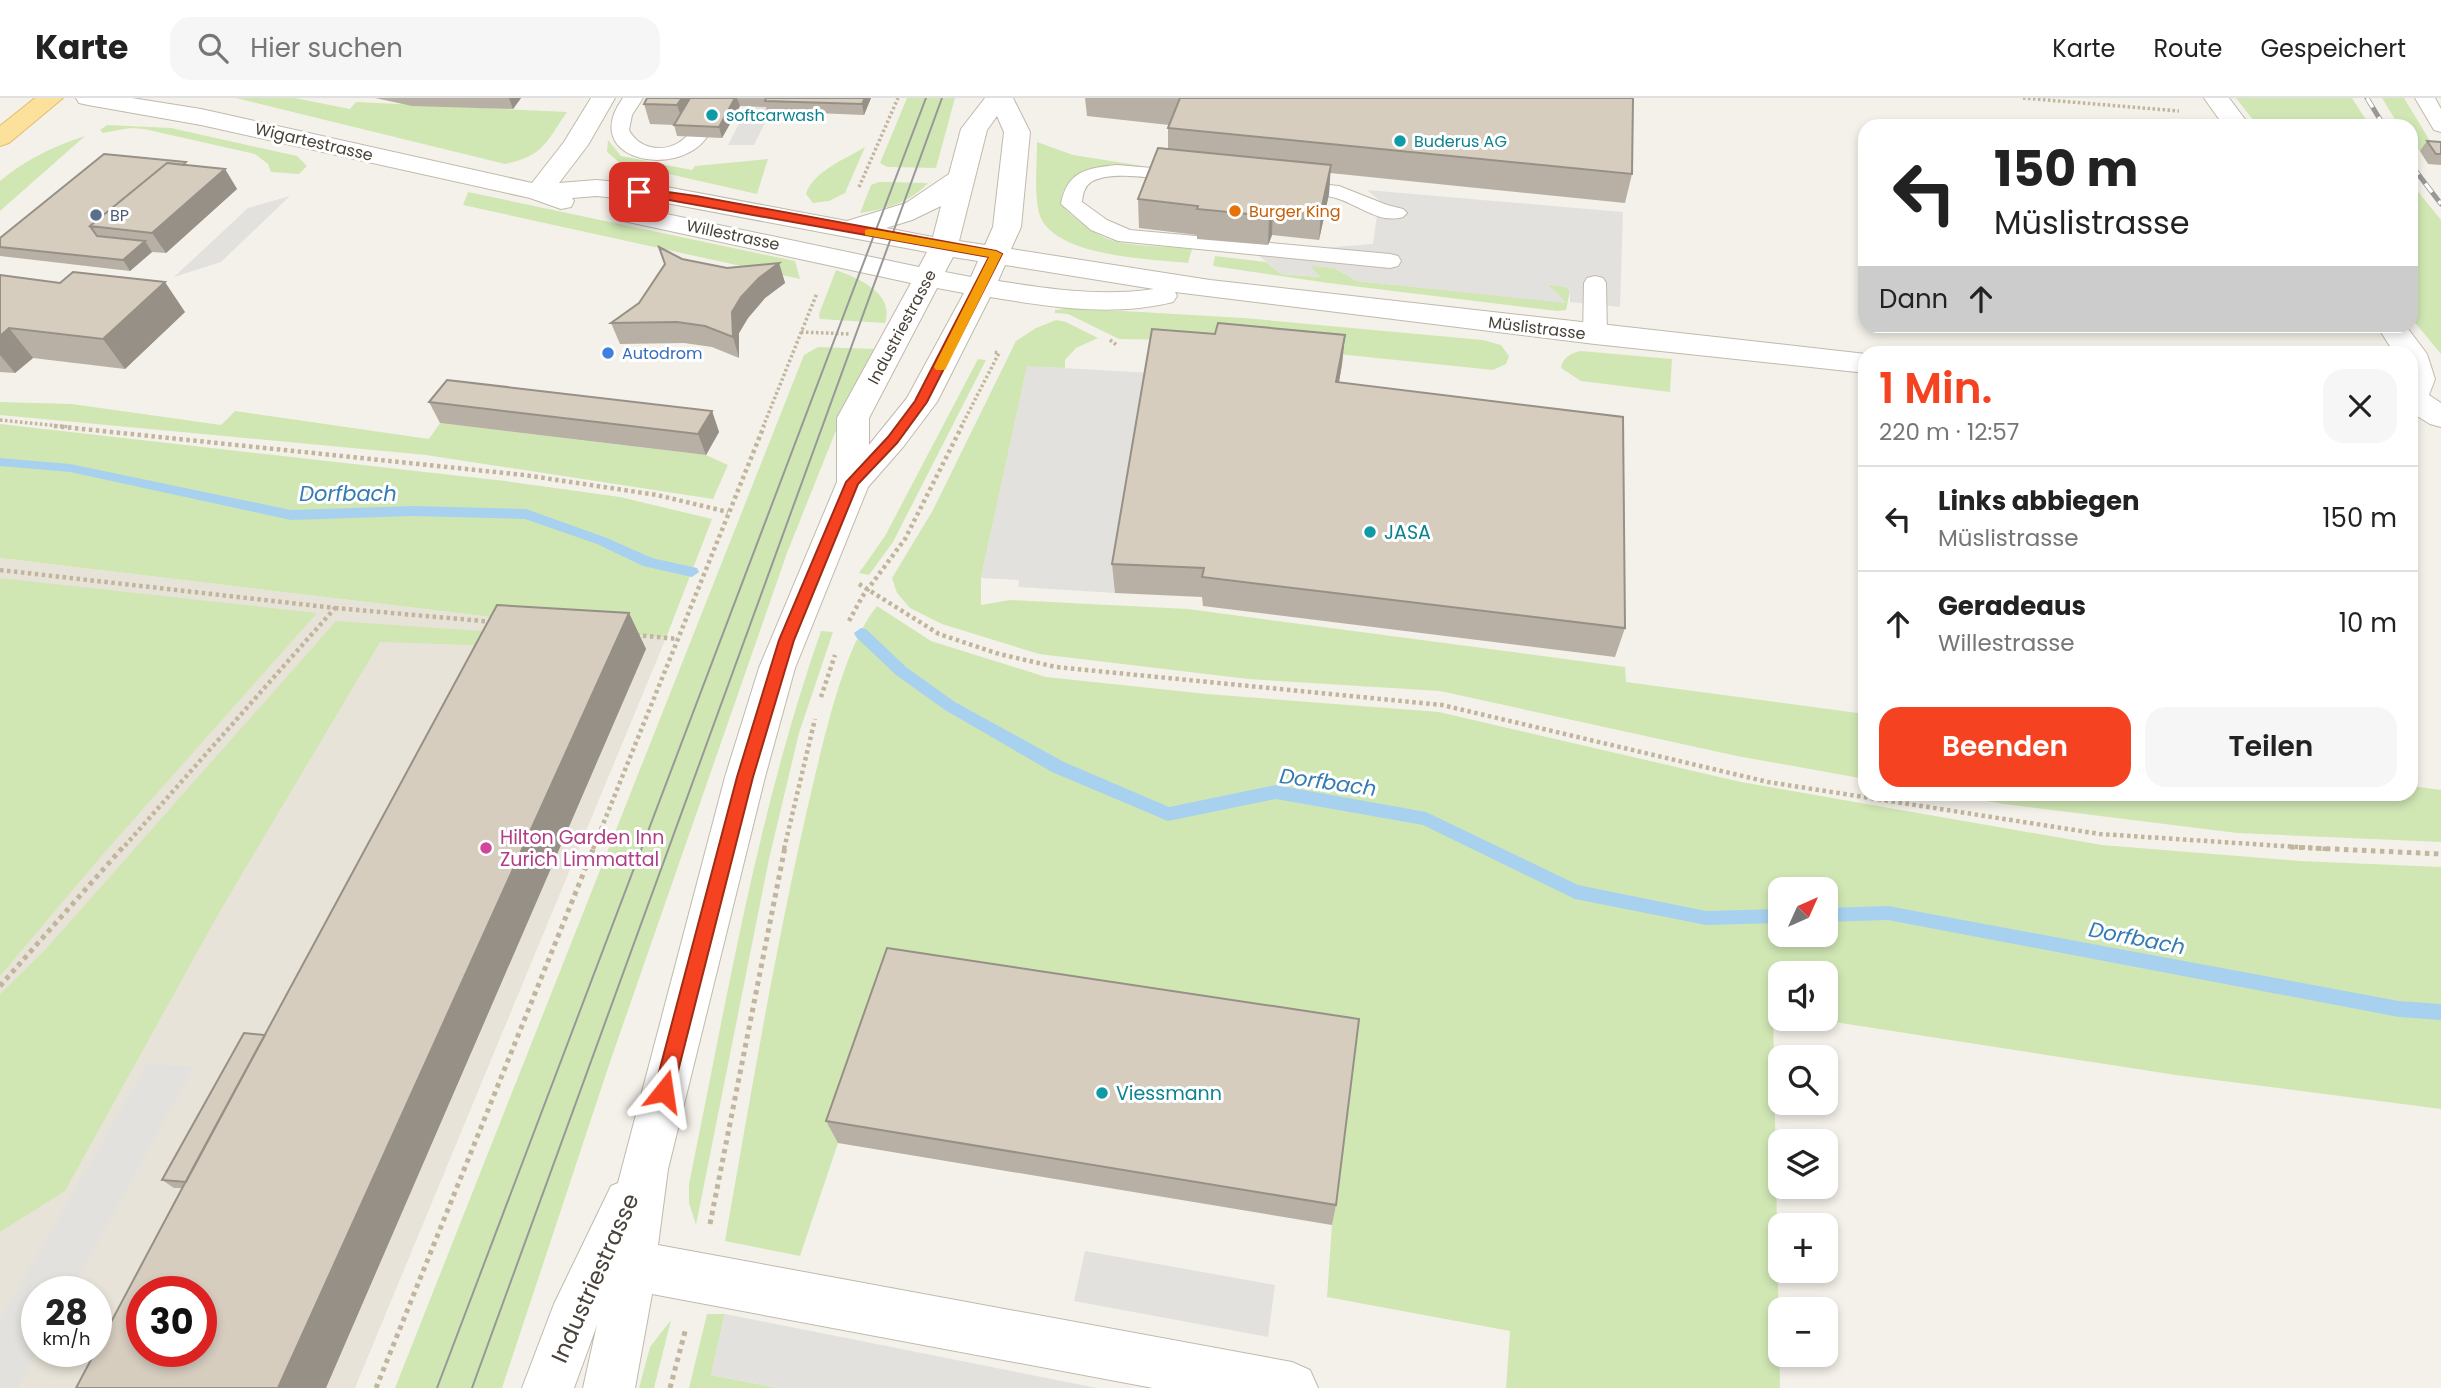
<!DOCTYPE html>
<html lang="de">
<meta charset="utf-8">
<style>
:root{--surface:#fff;--page:#f6f6f6;--text:#222;--muted:#767676;--line:#e0e0e0;--accent:#f54321}
body{margin:0;font-family:Poppins,sans-serif;background:var(--page);color:var(--text);height:100vh;display:flex;flex-direction:column;font-size:26px;white-space:nowrap}
*{box-sizing:border-box;margin:0}
p{font-size:23px;color:var(--muted)}
.icon{flex:none;width:38px;height:38px;fill:none;stroke:currentColor;stroke-width:2;stroke-linecap:round;stroke-linejoin:round}
.map{position:relative;flex:1;overflow:hidden}
.details{position:absolute;left:1858px;top:248px;width:560px;height:455px;display:flex;flex-direction:column;background:var(--surface);border-radius:21px;box-shadow:0 4px 10px #0003}
.details>*{flex:none}
.banner{position:absolute;left:1858px;top:21px;width:560px;height:214px;border-radius:21px;box-shadow:0 4px 10px #0003;background:#fff;color:var(--text);overflow:hidden}
.needle{width:46px;rotate:45deg}
.fabs{position:absolute;left:1768px;top:779px;display:grid;gap:14px}
.fabs a{display:grid;place-items:center;width:70px;height:70px;border-radius:14px;background:var(--surface);box-shadow:0 4px 10px #0003;font-size:35px}
.speed{position:absolute;left:21px;top:1178px;display:flex;gap:14px;font-size:35px;font-weight:700;text-align:center}
.speed>*{display:grid;place-content:center;width:91px;height:91px;border-radius:50%;background:var(--surface);box-shadow:0 4px 10px #0003;line-height:1}
.speed small{font-size:18px;font-weight:400}
.speed .limit{border:10px solid #d22;background:#fff;color:#111}
.pin{position:absolute;display:grid;place-items:center;width:60px;height:60px;color:#fff;margin:-30px;border-radius:14px;box-shadow:0 4px 10px #0006}
.me{position:absolute;width:77px;margin:-38px;rotate:15deg;stroke-linejoin:round;filter:drop-shadow(0 0 5px #0008)}
.turn{display:flex;align-items:center;gap:24px;height:147px;padding:0 21px;font-size:32px}
.turn .icon{width:91px;height:91px;stroke-width:2.5}
.turn b{display:block;font-size:49px;line-height:60px}
.then{display:flex;align-items:center;height:66px;padding:0 21px;background:#0003;gap:14px;font-size:26px}
.round{display:grid;place-items:center;flex:none;width:74px;height:74px;border-radius:21px;background:var(--page)}
.overview{display:flex;align-items:center;justify-content:space-between;height:119px;padding:0 21px}
h1{font-size:42px;font-weight:600;line-height:52px;color:var(--accent)}
.primary-button{display:flex;gap:14px;margin-top:auto;padding:14px 21px}
.primary-button a{flex:1;height:80px;border-radius:21px;background:var(--accent);color:#fff;font-size:28px;font-weight:600;line-height:80px;text-align:center}
.primary-button a+a{background:var(--page);color:var(--text)}
ul{padding:0;list-style:none}
li{display:flex;align-items:center;gap:21px;height:105px;padding:0 21px;border-top:2px solid var(--line)}
li div{flex:1}
li b{display:block;font-size:26px}
li em{font-style:normal}
header{display:flex;align-items:center;gap:42px;box-sizing:border-box;height:98px;padding:0 35px;background:var(--surface);border-bottom:2px solid var(--line)}
header strong{font-size:33px}
nav{display:flex;gap:38px;margin-inline-start:auto;font-size:24px}
.search{width:490px;height:63px;background:var(--page);display:flex;align-items:center;gap:18px;box-sizing:border-box;padding:0 24px;border-radius:21px;color:var(--muted);font-size:26px}
.map>svg:first-child{display:block}
.residential{fill:#e8e3d8;fill-rule:evenodd}
.green{fill:#d0e7b4;fill-rule:evenodd}
.parking{fill:#e3e1de}
.lines{fill:none;stroke-linecap:round;stroke-linejoin:round}
.stream{fill:#a8d1ef;fill-rule:evenodd}
.service-casing{stroke:#c0b9ac;stroke-width:2}
.minor-casing{stroke:#c0b9ac;stroke-width:2}
.primary-casing{stroke:#e1bf6b;stroke-width:2}
.path-far2{stroke:#c1b59e;stroke-width:3.5;stroke-dasharray:2.5 2.5;stroke-linecap:butt}
.path-far1{stroke:#c1b59e;stroke-width:4.5;stroke-dasharray:3.5 3.5;stroke-linecap:butt}
.path{stroke:#c1b59e;stroke-width:5;stroke-dasharray:4.5 4.5;stroke-linecap:butt}
.service{fill:#fff;fill-rule:evenodd}
.minor{fill:#fff;fill-rule:evenodd}
.primary{fill:#fce19c;fill-rule:evenodd}
.tram{stroke:#989898;stroke-width:2}
.rail-casing{stroke:#989898;stroke-width:5}
.rail{stroke:#fff;stroke-width:3.5;stroke-dasharray:11;stroke-linecap:butt}
.wall{fill:#b8b0a4}
.shaded-wall{fill:#969086}
.building{fill:#d6cdbf;stroke:#969086;stroke-width:2;fill-rule:evenodd}
.route{fill:#f54321;stroke:#9f2c15;stroke-width:2}
.slow{fill:#f59e0b}
.culture-dot{fill:#0f9aa8;stroke:#fff;stroke-width:2.5}
.food-dot{fill:#e8710a;stroke:#fff;stroke-width:2.5}
.service-dot{fill:#5c6f8a;stroke:#fff;stroke-width:2.5}
.shop-dot{fill:#3f7fe0;stroke:#fff;stroke-width:2.5}
.hotel-dot{fill:#d1479c;stroke:#fff;stroke-width:2.5}
.labels{text-anchor:middle;dominant-baseline:central;stroke-width:6;stroke-linejoin:round;paint-order:stroke}
.far-culture-label{font-size:16px;fill:#0d838f;stroke:#fff;text-anchor:start}
.far-street-label{font-size:16px;fill:#484238;stroke:#fff}
.far-food-label{font-size:16px;fill:#c56008;stroke:#fff;text-anchor:start}
.far-service-label{font-size:16px;fill:#4e5e75;stroke:#fff;text-anchor:start}
.far-shop-label{font-size:16px;fill:#366cbe;stroke:#fff;text-anchor:start}
.culture-label{font-size:19px;fill:#0d838f;stroke:#fff;text-anchor:start}
.hotel-label{font-size:19px;fill:#b23c85;stroke:#fff;text-anchor:start}
.water-label{font-size:21px;font-style:italic;fill:#337bb3;stroke:#fff}
.near-street-label{font-size:23px;fill:#484238;stroke:#fff}
</style>
<header>
<strong>Karte</strong>
<div class="search"><svg class="icon" aria-label="search" viewBox="0 0 24 24"><circle cx="10" cy="10" r="6"/><path d="M15 15l6 6"/></svg>Hier suchen</div>
<nav><a>Karte</a><a>Route</a><a>Gespeichert</a></nav>
</header>
<div class="map">
<svg width="2441" height="1290" viewBox="0 0 2441 1290">
<rect width="100%" height="100%" fill="#f4f1ea"/>
<path class="residential" d="M0,460l666,80 -311,750h-355zM37,1194h59v59h-59zM142,1194h59v59h-59z"/>
<path class="green" d="M236,0h59l55,11 6,-7 211,10c-21,30 -23,44 -62,52z
M907,0h48l-19,70 -49,-1 -7,-4z
M2236,0h116l18,28h-112z
M2382,0h22l31,51v3l-23,-3v-23h-13z
M107,27l64,3 126,28 10,10 -8,8 -28,-2 -3,-8 -13,-10 -111,-25 -14,-1 -27,5 -3,-3z
M85,38l-85,75v-30c27,-22 52,-34 85,-45z
M608,42l13,16 71,14 3,-4 73,-7 -11,35 -137,-31 -13,-11z
M1037,44l36,13 70,11c-27,0 -65,-4 -79,24 -6,12 0,19 10,27 10,8 24,19 37,23 23,7 57,6 81,9l-4,14c-37,-4 -137,-6 -149,-50 -5,-22 -2,-48 -2,-71z
M865,49l-20,46 -16,8 -16,2 -7,-9c7,-23 40,-35 59,-47z
M879,84h6l43,1c-18,20 -43,26 -68,30l11,-28z
M2412,86l29,36v134l-29,-35z
M468,94l327,69 5,18 -337,-74z
M1215,158l51,6 15,12 39,3 -11,-12 25,3 23,13 208,21 -19,-18 20,3 4,4 -4,19 -9,1 -229,-28 -115,-17z
M836,172c22,8 59,23 49,53l-65,-4 -1,-5z
M1071,210l173,10 239,22 18,5 8,11 -3,8 -13,6 -281,-29 -93,-2 -51,-25 -13,-1v-3z
M1056,222l10,2 32,16 -22,10 -11,12v8l-38,-1 -46,211v27l29,-5 178,9 437,58 1,15 239,32v65l-128,-23 -297,-65 -192,-12 -209,-25 -97,-30 -32,-16 -13,-15 -5,-15 41,-68 83,-169 20,-13z
M818,249l57,2 -26,49 -62,155 -177,509 -108,326h-107l409,-1033z
M1581,253l91,8 -2,33 -89,-11 -20,-13c2,-11 10,-15 20,-17z
M978,261l8,1 -93,182 -24,33 -10,-2 26,-37z
M0,304l72,2 149,21 14,-14 194,28 11,-16 266,32 22,10 -15,34 -287,-44 -426,-40z
M0,326l505,57 115,16 92,22 -46,119 -666,-80z
M0,480l317,35 -213,240 -104,123z
M877,508l54,35 115,36 161,17 232,18 302,70 361,63 198,16 141,6v242l-265,-34 -361,-56 10,-1v-45h-45v40l-7,-1 7,376h-274l4,-57 -183,-34 5,-72 23,-182 -517,100 -38,113 -75,-15c27,-154 53,-309 89,-461 12,-49 31,-135 63,-174zM1780,791h45v45h-45z
M336,523l160,11 5,14 -121,-4 -160,269 -155,280 -65,41v-238l44,-43z
M821,533l12,1 -34,101 -30,126 -73,366 -7,-22v-19c38,-185 69,-374 132,-553z
M2412,688l29,4v52l-204,-9 -233,-29 -53,-9 461,-1z
M707,1216h18l-14,61 67,13h-89z
M671,1222l-17,68h-15l11,-41z"/>
<path class="parking" d="M748,8l25,1 -19,38h-26z
M1367,92l256,22 -3,95 -50,-5v-11l-4,-4 -18,-3 18,19 -209,-22 -23,-13 -24,-2 11,11 -40,-3 -23,-19 47,5 2,-11 66,-5 4,-29 9,-9z
M290,98l-69,66 -47,15 74,-69z
M1027,268l124,7 -36,220 -97,-6 1,-7 -38,-2z
M147,966l47,3 -123,224 -34,1 1,59 -20,37h-18v-68z
M1085,1153l190,34 -7,52 -194,-36z
M725,1216l372,74h-319l-67,-13z"/>
<g class="lines">
<path class="stream" d="M0,360l70,6 221,46 122,-4 113,3 81,29 45,20 45,10 2,4 -7,5 -49,-11 -46,-22 -72,-25 -112,-3 -122,4 -221,-48 -70,-6z
M861,530l5,1 40,38 49,35 109,60 105,45 107,-22 150,27 152,73 128,26 74,-2v14l-74,2 -131,-26 -152,-74 -147,-26 -108,22 -116,-49 -107,-62 -49,-35 -40,-38 -2,-4z
M1888,808l511,95 42,3v16l-42,-3 -511,-97 -63,2v-14z"/>
<g class="service-casing">
<path id="service" d="M623,0h20l-11,17 -3,15c9,18 32,23 49,13 7,-4 10,-10 19,-12l7,2 3,4c-30,43 -129,23 -84,-39z
M2415,0h20l6,11v23l-7,-2z
M1117,67l70,6 7,2 3,4 -3,4 -7,2c-24,-3 -74,-14 -96,-1 -7,5 -8,12 -9,20l25,18 23,10 260,24 8,2 3,5 -3,5 -8,2 -272,-27 -27,-11 -30,-26c6,-33 26,-36 56,-39z
M1289,83l50,5 48,19 16,4 4,4 -4,4c-24,7 -44,-12 -67,-19 -17,-5 -37,-2 -54,-7l-3,-4 3,-4z
M1595,178l8,2 3,5 1,52 -4,5h-16l-4,-5 1,-52 3,-5z"/>
</g>
<g class="minor-casing">
<path id="minor" d="M76,0h56l69,11 331,74 32,-41 27,-44h24l-27,47 -29,38 37,-3 65,6 186,35 59,-18 43,-29 12,-45 24,-31h28l17,34 -9,95 -10,22 199,31 656,74v19l-271,-29 -420,-52 2,4 -4,6c-60,15 -123,5 -183,-5l-53,105 -34,45 -35,40 -73,181 -30,109 -97,392 -10,76 634,117 18,8 8,18h-165l-501,-94 -17,94h-52l14,-63 -23,63h-52l32,-84 57,-118 7,-3 107,-406 34,-109 78,-186v-64l74,-135 -278,-60 -10,-2 -4,-6 4,-6 10,-2 286,60 8,-15 -266,-50 -65,-6 -24,2 2,3 -3,6 -10,2 -31,-11 -329,-73 -113,-20 -9,-2zM997,18l7,16 -11,95 -8,18 -26,-4 28,-111zM941,108l-8,31 -47,-9 26,-8zM953,159l25,4 -7,16 -26,-5zM1005,167l149,24c-52,8 -105,0 -156,-8zM937,190l27,5 -57,105 -38,47v-27z
M2204,0h25l21,28h-26z
M2377,228h29l21,28 8,25 -6,16 12,8v24l-11,-3 -18,-11v-59h-17z"/>
</g>
<g class="primary-casing">
<path id="primary" d="M35,0h28l-54,45 -9,3v-20z"/>
</g>
<path class="path-far2" d="M2023,0l156,13
M859,89l39,-89
M801,234l49,2
M1110,242l8,6
M0,322l71,7
M763,329l54,-134
M961,329l38,-74 -5,-1"/>
<path class="path-far1" d="M54,328l470,49 133,20 71,17
M0,472l335,38 -213,241
M859,486l80,50 60,20 57,13 386,38 326,77 332,52 228,15
M335,510l159,14
M849,523l13,-24 43,-58 57,-113
M636,537l42,4
M821,599l14,-42
M593,751l171,-423
M784,751l31,-130"/>
<path class="path" d="M2290,749l151,7
M0,888l123,-139
M710,1126l75,-377
M376,1290l218,-541
M670,1290l16,-60"/>
<use href="#service" class="service"/>
<use href="#minor" class="minor"/>
<use href="#primary" class="primary"/>
<path class="tram" d="M437,1290l489,-1290
M472,1290l470,-1290"/>
<g class="rail-casing">
<path id="rail" d="M2367,0l17,28
M2412,68l29,38"/>
</g>
<use href="#rail" class="rail"/>
</g>
<path class="wall" d="M375,0h146l-8,11 -101,-3z
M647,0h224l-7,17 -97,-4 -1,-4 -26,-1 -18,32 -45,-2 -3,-11 -24,-1 -6,-20z
M1085,0h548l-1,76 -7,29 -295,-30 -1,21 -10,46 -47,-5 -4,10 -71,-6v-4l-58,-7 -1,-29 30,-50v-21l1,-3 -82,-9z
M2427,43l14,1v23l-13,-1 -8,-13z
M188,67l37,4 12,20 -71,64 -14,-1 -22,19 -130,-15v-18z
M682,161l45,9 52,-5 6,20 -20,15 -17,20 -9,15v25l-27,-11 -28,-4 -64,1 -9,-21 28,-20z
M0,177l185,37 -60,57 -92,-11 -18,15 -15,-1z
M1345,237l-3,29 -3,18 286,246 -10,29 -412,-51 -1,-9 -87,-4 -3,-29z
M429,304l283,9 7,21 -13,23 -266,-32z
M629,515l17,36 -464,539h-8l-12,-8 103,-145z
M826,1023l510,84 -4,20 -494,-82z"/>
<path class="shaded-wall" d="M509,0h12l-8,11z
M682,0h18l-16,27 -7,-20z
M735,0h2l3,8 -18,32 -3,-11z
M865,0h6l-7,17 -2,-11z
M1331,67l-2,29 -10,46 2,-29z
M225,71l12,20 -71,64 -14,-20z
M1273,108l-1,29 -4,10 1,-29z
M145,143l7,11 -22,19 -7,-11z
M779,165l6,20 -20,15 -17,20 -9,15v25l-6,-21 -1,-25 9,-15 18,-19z
M165,184l20,30 -60,57 -22,-30z
M9,230l24,30 -18,15 -15,-18v-19z
M1345,237l-3,29 -8,47 2,-29z
M712,313l7,21 -13,23 -8,-21z
M629,515l17,36 -320,739h-48z"/>
<path class="building" d="M647,0h35l-5,7 -33,-1z
M690,0h45l-16,29 -45,-2z
M766,0h99l-3,6 -97,-3z
M1180,0h453l-1,76 -464,-46z
M2427,43l14,1v12h-5z
M1158,50l173,17 -10,46 -48,-5 -4,10 -72,-7 1,-3 -60,-7z
M104,56l82,8 -3,3 -16,-2 -77,63 7,10 48,5 -22,19 -123,-13v-9z
M167,65l58,6 -73,64 -62,-7z
M659,149l23,12 45,9 52,-5 -20,15 -18,19 -9,15 1,25 -28,-11 -28,-4 -66,1 28,-20 26,-39z
M73,174l92,10 -62,57 -94,-11 -9,8v-61l60,8z
M1218,225l127,12 -9,47 287,35 2,211 -423,-51 2,-9 -92,-4 40,-235 63,5z
M447,282l265,31 -14,23 -269,-32z
M497,507l132,8 -351,775h-202l118,-222zM142,1194h59v59h-59z
M887,850l472,71 -23,186 -510,-84z
M244,935l21,2 -79,147 -24,-2z"/>
<path class="route" d="M639,90l57,8 300,55 6,3 -75,148 -30,41 -39,41 -64,156 -41,137 -80,314 -3,6 -6,3 -7,-3 -3,-6 83,-314 42,-137 67,-158 42,-45 27,-36 74,-144 -354,-63v-5z"/>
<path class="slow" d="M870,131l126,22 6,3 -57,116h-9l-2,-3 55,-110 -124,-22v-5z"/>
<g class="culture-dot">
<circle cx="712" cy="17" r="7"/>
<circle cx="1400" cy="43" r="7"/>
<circle cx="1370" cy="434" r="7"/>
<circle cx="1102" cy="995" r="7"/>
</g>
<circle class="food-dot" cx="1235" cy="113" r="7"/>
<circle class="service-dot" cx="96" cy="117" r="7"/>
<circle class="shop-dot" cx="608" cy="255" r="7"/>
<circle class="hotel-dot" cx="486" cy="750" r="7"/>
<g class="labels">
<g class="far-culture-label">
<text x="726" y="17">softcarwash</text>
<text x="1414" y="43">Buderus AG</text>
</g>
<g class="far-street-label">
<text transform="translate(314 44) rotate(13)">Wigartestrasse</text>
<text transform="translate(733 137) rotate(12)">Willestrasse</text>
<text transform="translate(902 229) rotate(-62)">Industriestrasse</text>
<text transform="translate(1537 230) rotate(7)">Müslistrasse</text>
</g>
<g class="far-food-label">
<text x="1249" y="113">Burger King</text>
</g>
<g class="far-service-label">
<text x="110" y="117">BP</text>
</g>
<g class="far-shop-label">
<text x="622" y="255">Autodrom</text>
</g>
<g class="culture-label">
<text x="1384" y="434">JASA</text>
<text x="1116" y="995">Viessmann</text>
</g>
<g class="hotel-label">
<text x="500" y="739">Hilton Garden Inn<tspan x="500" dy="22">Zurich Limmattal</tspan></text>
</g>
<g class="water-label">
<text x="348" y="395">Dorfbach</text>
<text transform="translate(1328 684) rotate(8)">Dorfbach</text>
<text transform="translate(2137 840) rotate(11)">Dorfbach</text>
</g>
<g class="near-street-label">
<text transform="translate(595 1180) rotate(-66)">Industriestrasse</text>
</g>
</g>
</svg>
<div class="fabs">
<a><svg class="needle" viewBox="-14 -14 28 28"><path d="M0-13l5 13h-10z" fill="#e53935"/><path d="M0 13l5-13h-10z" fill="#767676"/></svg></a>
<a><svg class="icon" aria-label="sound" viewBox="0 0 24 24"><path d="M4 9h4l5-4v14l-5-4H4zM17 9q2 3 0 6"/></svg></a>
<a><svg class="icon" aria-label="search" viewBox="0 0 24 24"><circle cx="10" cy="10" r="6"/><path d="M15 15l6 6"/></svg></a>
<a><svg class="icon" aria-label="layers" viewBox="0 0 24 24"><path d="M12 4l9 5-9 5-9-5zM3 14l9 5 9-5"/></svg></a>
<a>+</a>
<a>−</a>
</div>
<div class="speed"><div>28<small>km/h</small></div><div class="limit">30</div></div>
<div class="pin" style="left:639px;top:94px;background:#d93025"><svg class="icon" aria-label="arrive" viewBox="0 0 24 24"><path d="M6 21V4h12l-3 4 3 4H6"/></svg></div>
<svg class="me" style="left:664px;top:993px" viewBox="-20 -20 40 40"><path d="M0-17L14 15 0 8-14 15z" fill="#f54321" stroke="#fff" stroke-width="4"/></svg>
<div class="banner">
<div class="turn"><svg class="icon" aria-label="left" viewBox="0 0 24 24"><path d="M17 20v-9H6M10 6l-5 5 5 5"/></svg><div><b>150 m</b>Müslistrasse</div></div>
<div class="then">Dann<svg class="icon" aria-label="ahead" viewBox="0 0 24 24"><path d="M12 20V5M6 11l6-6 6 6"/></svg></div>
</div>
<section class="details">
<div class="overview"><div><h1>1 Min.</h1><p>220 m · 12:57</p></div><a class="round"><svg class="icon" aria-label="close" viewBox="0 0 24 24"><path d="M6 6l12 12M18 6L6 18"/></svg></a></div>
<ul>
<li><svg class="icon" aria-label="left" viewBox="0 0 24 24"><path d="M17 20v-9H6M10 6l-5 5 5 5"/></svg><div><b>Links abbiegen</b><p>Müslistrasse</p></div><em>150 m</em></li>
<li><svg class="icon" aria-label="ahead" viewBox="0 0 24 24"><path d="M12 20V5M6 11l6-6 6 6"/></svg><div><b>Geradeaus</b><p>Willestrasse</p></div><em>10 m</em></li>
</ul>
<div class="primary-button"><a>Beenden</a><a>Teilen</a></div>
</section>
</div>
